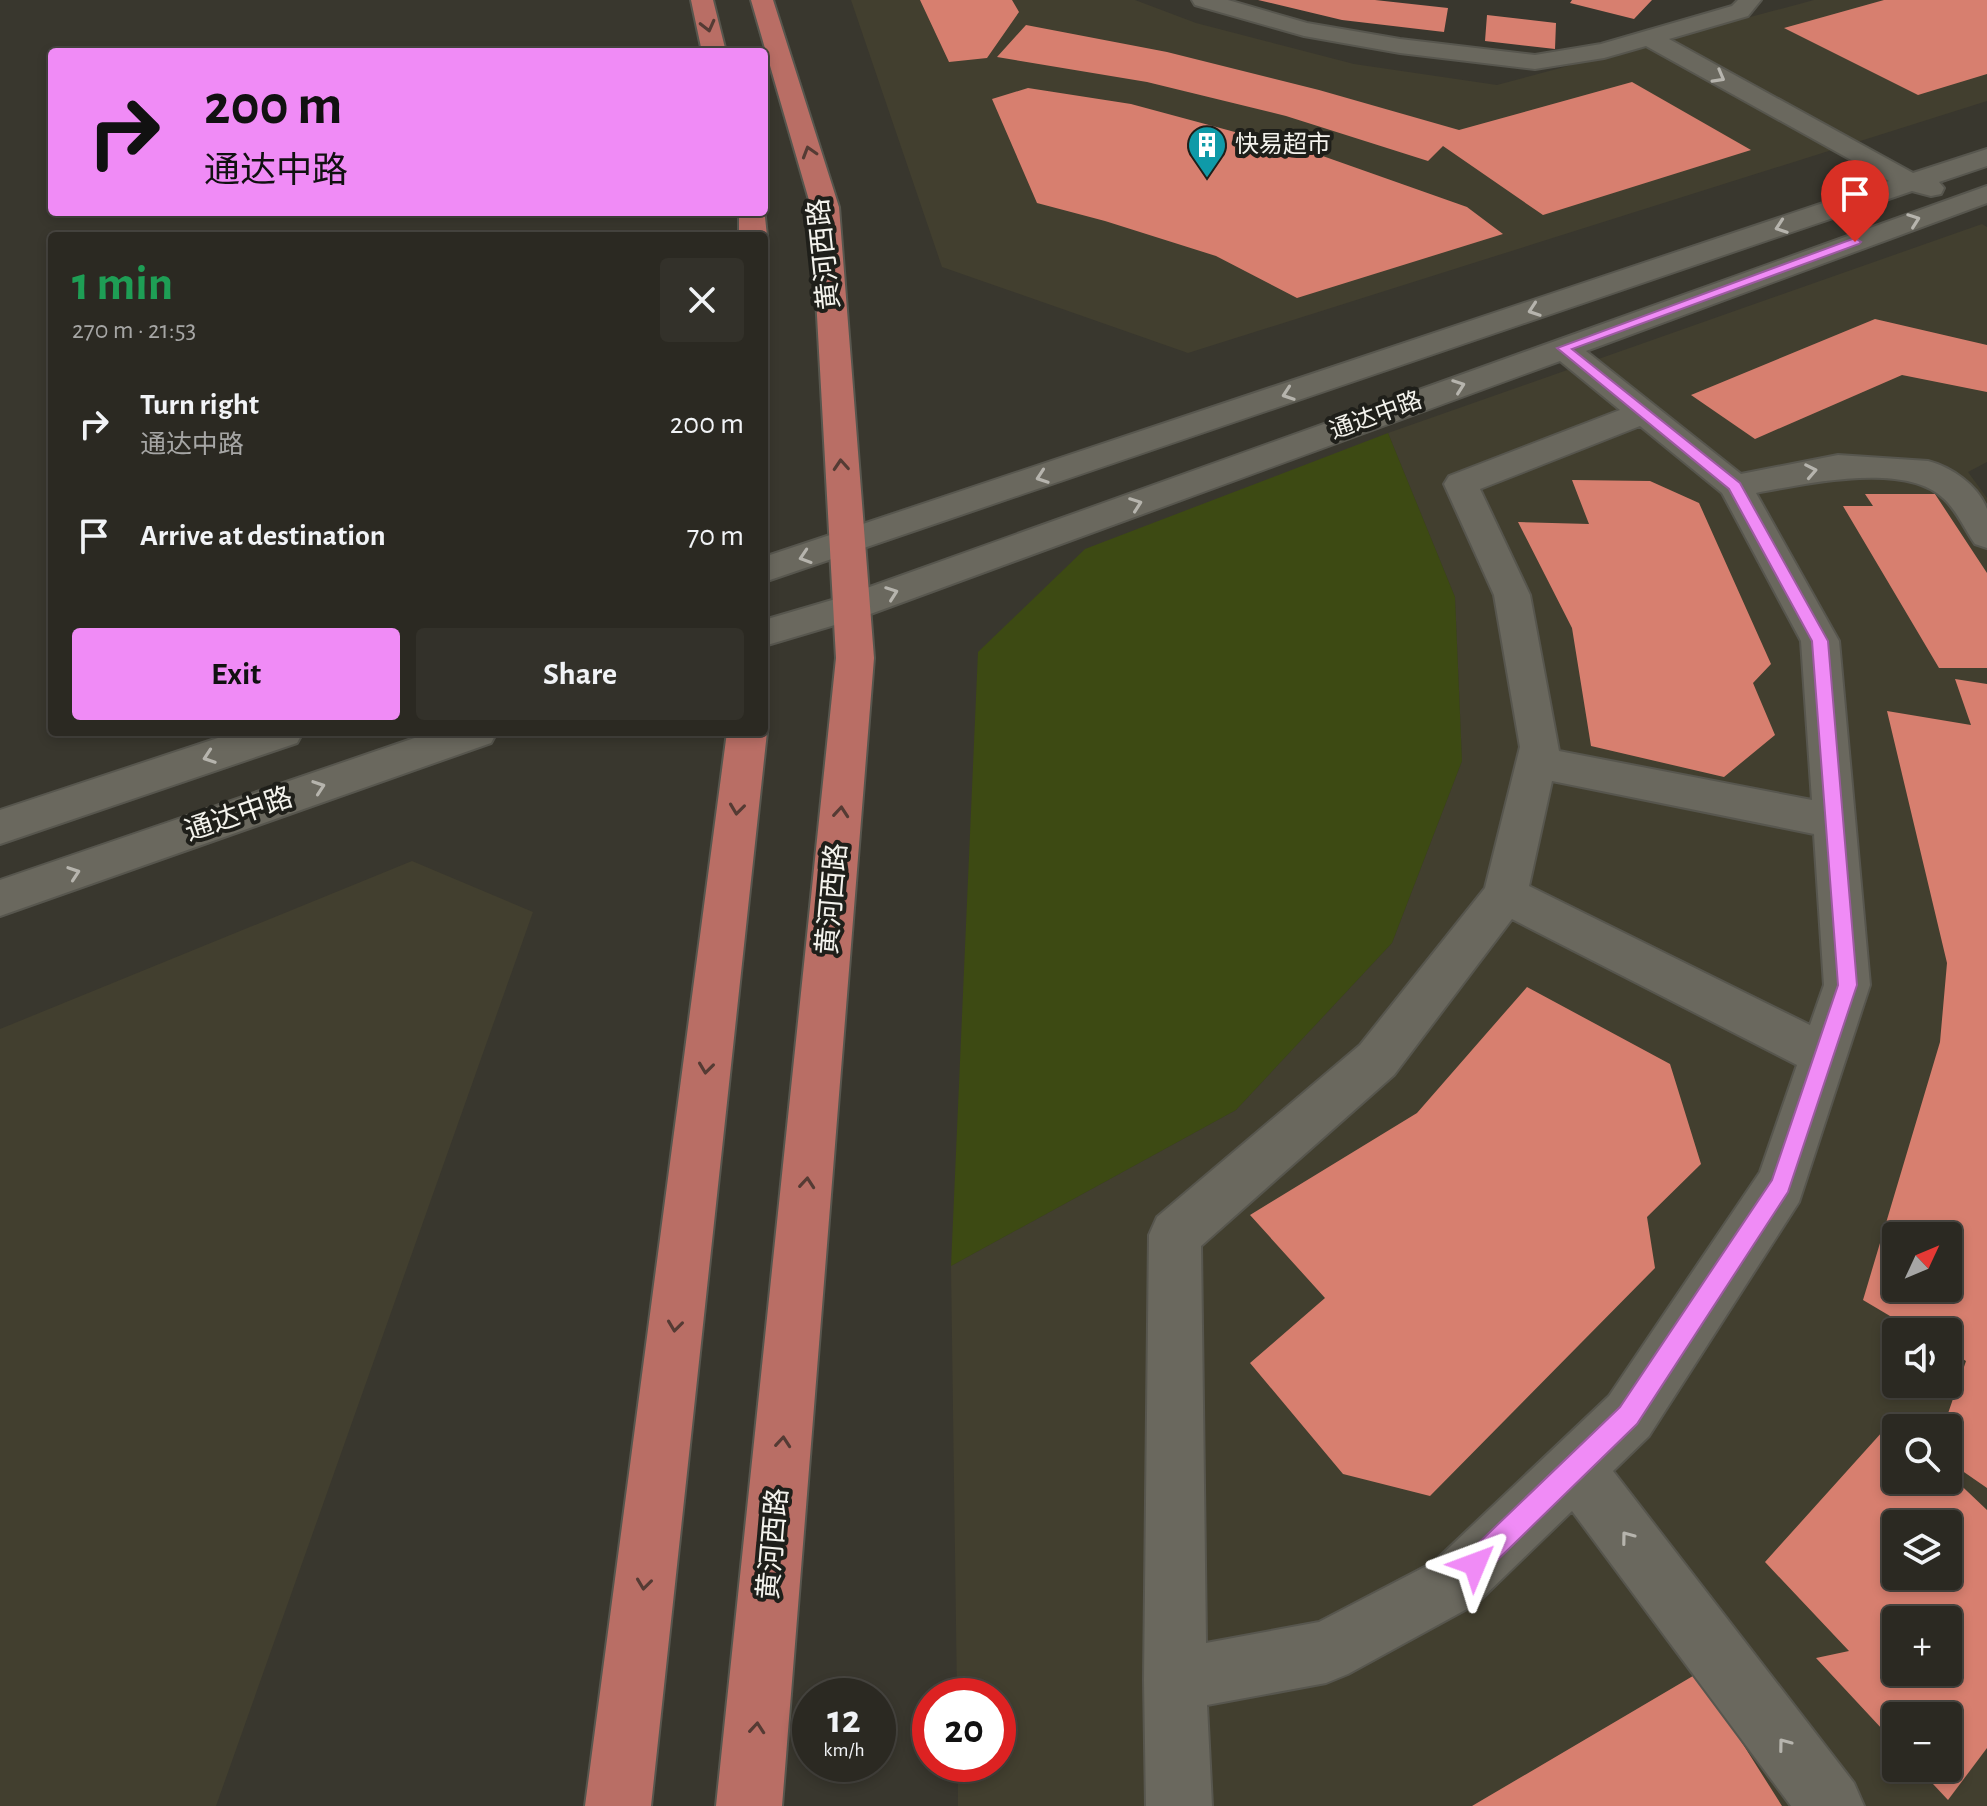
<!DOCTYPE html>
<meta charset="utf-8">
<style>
:root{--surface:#2b2922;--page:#33312a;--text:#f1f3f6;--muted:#a6a6a5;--line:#474540;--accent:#f08bf6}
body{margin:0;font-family:"Alegreya Sans","Noto Sans SC",sans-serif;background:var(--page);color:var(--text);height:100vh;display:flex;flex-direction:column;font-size:30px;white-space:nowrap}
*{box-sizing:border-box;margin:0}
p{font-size:26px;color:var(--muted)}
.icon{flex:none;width:44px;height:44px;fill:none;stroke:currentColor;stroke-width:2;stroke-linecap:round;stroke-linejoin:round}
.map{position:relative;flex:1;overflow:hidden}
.panel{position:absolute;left:48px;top:232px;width:720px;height:504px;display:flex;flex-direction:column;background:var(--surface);border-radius:8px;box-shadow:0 4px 12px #0003,0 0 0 2px var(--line)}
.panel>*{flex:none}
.hud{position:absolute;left:48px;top:48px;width:720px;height:168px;border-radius:8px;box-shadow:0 4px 12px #0003,0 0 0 2px var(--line);background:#f08bf6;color:#111;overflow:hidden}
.needle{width:52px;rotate:46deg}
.controls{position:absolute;left:1882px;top:1222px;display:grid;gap:16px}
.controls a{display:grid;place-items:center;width:80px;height:80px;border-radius:8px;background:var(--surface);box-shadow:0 4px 12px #0003,0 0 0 2px var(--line);font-size:40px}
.speed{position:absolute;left:792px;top:1678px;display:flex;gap:16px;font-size:40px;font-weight:700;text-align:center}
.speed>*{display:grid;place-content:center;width:104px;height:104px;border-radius:50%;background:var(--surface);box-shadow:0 4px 12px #0003,0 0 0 2px var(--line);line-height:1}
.speed small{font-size:20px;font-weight:400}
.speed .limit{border:12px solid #d22;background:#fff;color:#111}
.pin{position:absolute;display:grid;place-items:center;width:68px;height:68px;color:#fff;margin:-82px -34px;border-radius:50% 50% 50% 0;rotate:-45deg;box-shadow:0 0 8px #0007}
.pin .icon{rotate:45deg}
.me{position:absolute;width:88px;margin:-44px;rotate:46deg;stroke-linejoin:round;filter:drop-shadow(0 0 6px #0008)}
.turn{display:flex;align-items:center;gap:28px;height:168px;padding:0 24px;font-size:36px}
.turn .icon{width:104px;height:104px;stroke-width:2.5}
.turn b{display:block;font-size:56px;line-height:68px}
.round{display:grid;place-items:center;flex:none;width:84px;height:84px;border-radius:8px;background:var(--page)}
.summary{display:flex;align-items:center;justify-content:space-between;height:136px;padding:0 24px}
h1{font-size:48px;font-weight:700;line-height:60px;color:#1e9e55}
.primary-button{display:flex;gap:16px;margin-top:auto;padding:16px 24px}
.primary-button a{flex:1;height:92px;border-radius:8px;background:var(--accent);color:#111;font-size:32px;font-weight:700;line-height:92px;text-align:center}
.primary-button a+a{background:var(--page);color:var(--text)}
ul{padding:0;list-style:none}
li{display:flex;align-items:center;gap:24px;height:112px;padding:0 24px}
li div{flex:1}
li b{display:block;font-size:30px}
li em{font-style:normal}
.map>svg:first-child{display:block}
.built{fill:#423f2f;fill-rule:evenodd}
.green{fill:#3d4a13}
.building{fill:#d77f6f;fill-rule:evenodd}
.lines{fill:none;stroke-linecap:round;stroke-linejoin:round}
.minor-casing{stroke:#57564e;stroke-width:4}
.major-casing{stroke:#57564e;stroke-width:4}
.minor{fill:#6a685e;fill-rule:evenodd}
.major{fill:#b96e65;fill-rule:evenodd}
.oneway{stroke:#553b34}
.oneway2{stroke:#b6b4ad}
.route{fill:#f08bf6;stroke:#9c5aa0;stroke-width:2}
.labels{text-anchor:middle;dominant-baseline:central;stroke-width:8;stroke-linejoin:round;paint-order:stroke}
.far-poi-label{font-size:24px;fill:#f4f3ed;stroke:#1f1f1a;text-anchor:start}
.far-street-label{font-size:24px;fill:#f4f3ed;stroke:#1f1f1a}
.street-label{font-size:28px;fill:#f4f3ed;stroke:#1f1f1a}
</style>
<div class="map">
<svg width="1987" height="1806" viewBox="0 0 1987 1806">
<rect width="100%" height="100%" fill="#39372e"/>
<path class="built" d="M851,0h284l61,23 158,41 143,21 317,-85h173v101l-799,252 -246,-86z
M1982,224l5,3v235l-19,10 19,26v1308h-1029v-42h40v-68h-41l-6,-430 285,-156 156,-167 70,-182 -7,-164 -67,-164zM1896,1236h52v52h-52zM1896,1332h52v52h-52zM1896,1428h52v52h-52zM1896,1524h52v52h-52zM1896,1620h52v52h-52zM1896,1716h52v52h-52z
M412,861l121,51 -317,894h-216v-777z"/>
<path class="green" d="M1388,433l67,164 7,164 -70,182 -156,167 -285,156 27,-614 107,-103z"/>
<path class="building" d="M920,0h92l7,12 -32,46 -38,4z
M1258,0h117l73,8 -4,24 -102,-12z
M1572,0h80l-18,19 -64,-16z
M1884,0h103v74l-69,21 -134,-67z
M1487,15l69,8 -1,26 -70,-8z
M1026,25l141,27 152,38 140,40 173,-48 119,68 -208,65 -100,-69 -15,15 -142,-45 -139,-34 -150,-25z
M1028,88l103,16 186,50 150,53 36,27 -206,64 -81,-42 -111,-35 -68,-18 -45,-104z
M1875,319l112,26v47l-85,-17 -147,64 -64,-44z
M1572,480l78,1 49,22 72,161 -18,19 22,52 -51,42 -133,-31 -19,-118 -54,-106 71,2z
M1865,494h70l52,79v95h-48l-96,-162h30z
M1955,679l32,5v804l-39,-27v-33h-5l23,-67 -18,-11v-18h-31l-54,-32 77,-258 7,-79 -60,-252 84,14zM1896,1236h52v52h-52z
M1527,987l143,77 31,100 -54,53 8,51 -225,228 -87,-22 -93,-111 75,-65 -75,-83 167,-102z
M1892,1421l8,7h-4v52h52v-7l39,37v238l-39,52 -30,-32h30v-52h-52v28l-80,-86 33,-7 -84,-89zM1896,1524h52v52h-52zM1896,1620h52v52h-52z
M1698,1673l84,133h-310z"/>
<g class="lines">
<g class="minor-casing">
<path id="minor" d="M1192,0h36l79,23 93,16 135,16 66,-11 131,-38 6,-6h23l-13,16 -79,23 244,134 74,-24v17l-48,16 5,6 -3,6 -10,2 -19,-5 -1148,391v-25l1125,-376 -243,-135 -42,12 -69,11 -135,-16 -96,-17 -109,-31z
M1987,186v17l-401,148 155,123 97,-19 90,6c23,6 50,24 59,48 0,10 0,28 0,39l-12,-4c-10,-14 -19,-35 -32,-46 -38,-37 -140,-14 -187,-5l83,148 31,344 -71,217 -150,234 -36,35 241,312 10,23h-73l-219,-295 -96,93 -128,70 -22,9 -119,22 5,101h-66l-2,-126 5,-445 8,-18 203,-172 125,-157 35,-141 -26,-152 -50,-111 5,-8 171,-66 -60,-49 -695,255 -101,30v-26l75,-22zM1640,426l82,67 79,148 11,159 -253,-49 -29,-156 -50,-106zM1552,781l262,53 10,151 -14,40 -281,-139zM1512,919l285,146 -37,107 -151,224 -175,166 -115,60 -113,21 -5,-397 193,-171z
M236,732h67l-6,11 -297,101v-34z
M432,732h65l-6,11 -491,173v-36z"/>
</g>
<g class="major-casing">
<path id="major" d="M691,0h22l13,52h-24z
M751,0h22l66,207 35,451 -92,1148h-66l120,-1148 -25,-451z
M764,208l3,28 -3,4v-4h-25v-24h25z
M764,727l3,5 -116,1074h-66l142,-1074h37z"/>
</g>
<use href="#minor" class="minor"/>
<use href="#major" class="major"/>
</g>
<defs><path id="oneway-chevron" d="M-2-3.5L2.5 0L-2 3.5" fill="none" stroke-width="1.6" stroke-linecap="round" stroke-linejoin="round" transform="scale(2)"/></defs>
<g class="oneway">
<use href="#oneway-chevron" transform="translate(708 26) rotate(76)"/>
<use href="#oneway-chevron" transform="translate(809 152) rotate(-107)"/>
<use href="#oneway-chevron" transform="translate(841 465) rotate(-94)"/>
<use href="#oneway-chevron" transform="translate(737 809) rotate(97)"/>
<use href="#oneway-chevron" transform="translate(841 812) rotate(-85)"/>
<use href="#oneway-chevron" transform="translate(706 1068) rotate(97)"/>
<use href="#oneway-chevron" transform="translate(807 1183) rotate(-85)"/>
<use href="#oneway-chevron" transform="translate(675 1326) rotate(97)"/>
<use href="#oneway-chevron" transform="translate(783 1442) rotate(-85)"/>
<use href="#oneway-chevron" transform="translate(644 1584) rotate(97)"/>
<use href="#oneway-chevron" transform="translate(757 1728) rotate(-85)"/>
</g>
<g class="oneway2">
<use href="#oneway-chevron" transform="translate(1719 77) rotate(29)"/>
<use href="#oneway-chevron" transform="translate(1914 220) rotate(-20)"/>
<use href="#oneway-chevron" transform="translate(1781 227) rotate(161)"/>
<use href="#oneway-chevron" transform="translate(1534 310) rotate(161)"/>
<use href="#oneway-chevron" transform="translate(1459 386) rotate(-20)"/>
<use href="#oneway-chevron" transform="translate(1288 394) rotate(161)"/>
<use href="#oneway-chevron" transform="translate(1811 471) rotate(-11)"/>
<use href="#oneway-chevron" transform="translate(1042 477) rotate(161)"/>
<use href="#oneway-chevron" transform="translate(1136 504) rotate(-20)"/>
<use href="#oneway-chevron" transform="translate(805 557) rotate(162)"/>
<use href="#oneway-chevron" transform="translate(892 593) rotate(-20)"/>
<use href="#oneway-chevron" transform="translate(209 757) rotate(161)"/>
<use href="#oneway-chevron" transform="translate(319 787) rotate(-19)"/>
<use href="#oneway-chevron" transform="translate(74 873) rotate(-19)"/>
<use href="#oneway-chevron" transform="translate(1627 1537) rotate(-127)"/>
<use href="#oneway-chevron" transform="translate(1784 1744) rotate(-127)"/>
</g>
<path class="route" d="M1855,238l6,4 -2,2 -287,105 168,134 88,158 29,344 -69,207 -151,232 -153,149 -9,3 -9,-3 -3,-9 3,-9 154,-148 152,-227 66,-195 -26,-344 -83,-152 -172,-141z"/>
<defs>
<g id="building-pin" transform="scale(2)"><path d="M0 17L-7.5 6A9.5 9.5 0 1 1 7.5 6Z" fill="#0f9aa8" stroke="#1f1f1a"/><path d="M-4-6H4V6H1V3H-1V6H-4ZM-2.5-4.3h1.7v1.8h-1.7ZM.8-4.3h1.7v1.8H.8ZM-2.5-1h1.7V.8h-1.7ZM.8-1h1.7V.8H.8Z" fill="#fff"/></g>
</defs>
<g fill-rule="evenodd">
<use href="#building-pin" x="1207" y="145"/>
</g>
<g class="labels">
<g class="far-poi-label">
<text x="1235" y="145">快易超市</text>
</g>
<g class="far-street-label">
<text transform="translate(1376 416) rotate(-20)">通达中路</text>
</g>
<g class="street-label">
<text transform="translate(825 254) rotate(-96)">黄河西路</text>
<text transform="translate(239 815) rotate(-19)">通达中路</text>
<text transform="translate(833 899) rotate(-85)">黄河西路</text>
<text transform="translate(774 1544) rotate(-85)">黄河西路</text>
</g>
</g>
</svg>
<div class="controls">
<a><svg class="needle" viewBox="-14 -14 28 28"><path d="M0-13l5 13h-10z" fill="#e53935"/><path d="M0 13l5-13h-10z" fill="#a6a6a5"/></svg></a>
<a><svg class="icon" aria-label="sound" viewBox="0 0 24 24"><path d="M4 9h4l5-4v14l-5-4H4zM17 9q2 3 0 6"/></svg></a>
<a><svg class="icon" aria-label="search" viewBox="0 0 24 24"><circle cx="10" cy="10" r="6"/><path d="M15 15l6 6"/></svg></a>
<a><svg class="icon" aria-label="layers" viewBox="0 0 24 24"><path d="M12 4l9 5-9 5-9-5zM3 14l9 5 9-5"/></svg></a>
<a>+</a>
<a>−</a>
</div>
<div class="speed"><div>12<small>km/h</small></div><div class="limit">20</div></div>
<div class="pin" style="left:1855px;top:242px;background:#d93025"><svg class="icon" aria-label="arrive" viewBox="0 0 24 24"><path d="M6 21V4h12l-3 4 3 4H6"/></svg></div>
<svg class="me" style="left:1475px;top:1564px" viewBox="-20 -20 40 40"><path d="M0-17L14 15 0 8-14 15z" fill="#f08bf6" stroke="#fff" stroke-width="4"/></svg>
<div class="hud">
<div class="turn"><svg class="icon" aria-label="right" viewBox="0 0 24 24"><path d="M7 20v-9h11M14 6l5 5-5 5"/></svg><div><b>200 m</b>通达中路</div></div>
</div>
<section class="panel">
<div class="summary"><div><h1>1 min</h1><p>270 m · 21:53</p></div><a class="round"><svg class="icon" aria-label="close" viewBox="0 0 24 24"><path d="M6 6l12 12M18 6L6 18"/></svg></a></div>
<ul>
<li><svg class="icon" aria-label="right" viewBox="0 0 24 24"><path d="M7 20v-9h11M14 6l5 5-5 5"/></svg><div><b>Turn right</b><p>通达中路</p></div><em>200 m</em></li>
<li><svg class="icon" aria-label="arrive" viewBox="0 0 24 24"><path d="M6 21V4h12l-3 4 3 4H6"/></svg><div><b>Arrive at destination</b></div><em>70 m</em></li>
</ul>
<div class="primary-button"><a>Exit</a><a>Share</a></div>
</section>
</div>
